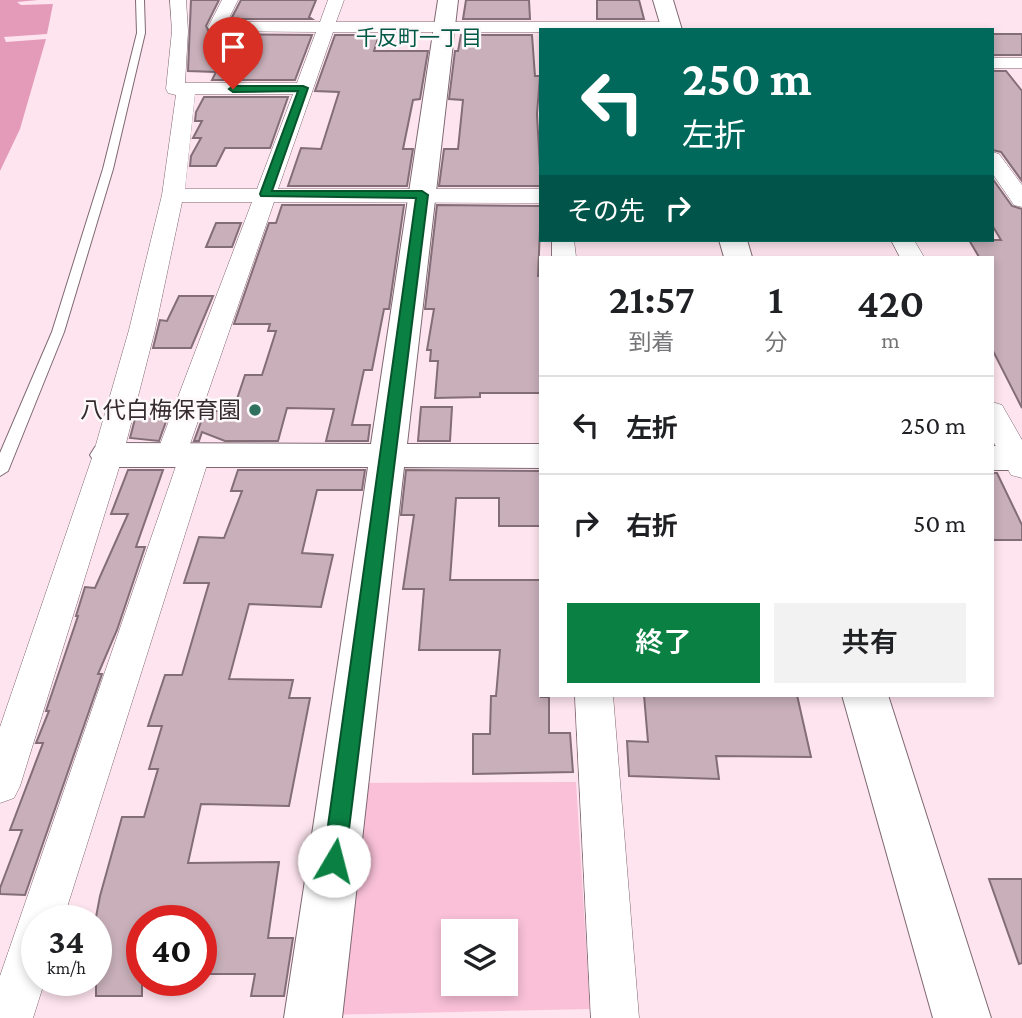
<!DOCTYPE html>
<html lang="ja">
<meta charset="utf-8">
<style>
:root{--surface:#fff;--page:#f2f2f2;--text:#202124;--muted:#757577;--line:#e0e0e0;--accent:#0b8043}
body{margin:0;font-family:"Crimson Pro","Noto Sans JP",serif;background:var(--page);color:var(--text);height:100vh;display:flex;flex-direction:column;font-size:26px;white-space:nowrap}
*{box-sizing:border-box;margin:0}
p{font-size:23px;color:var(--muted)}
.icon{flex:none;width:38px;height:38px;fill:none;stroke:currentColor;stroke-width:2;stroke-linecap:round;stroke-linejoin:round}
.map{position:relative;flex:1;overflow:hidden}
.drawer{position:absolute;left:539px;top:256px;width:455px;height:441px;display:flex;flex-direction:column;background:var(--surface);border-radius:0px;box-shadow:0 4px 10px #0003}
.drawer>*{flex:none}
.top-card{position:absolute;left:539px;top:28px;width:455px;height:214px;border-radius:0px;box-shadow:0 4px 10px #0003;background:#00695c;color:#fff;overflow:hidden}
.fabs{position:absolute;left:441px;top:919px;display:grid;gap:14px}
.fabs a{display:grid;place-items:center;width:77px;height:77px;border-radius:0px;background:var(--surface);box-shadow:0 4px 10px #0003;font-size:35px}
.speed{position:absolute;left:21px;top:905px;display:flex;gap:14px;font-size:35px;font-weight:700;text-align:center}
.speed>*{display:grid;place-content:center;width:91px;height:91px;border-radius:50%;background:var(--surface);box-shadow:0 4px 10px #0003;line-height:1}
.speed small{font-size:18px;font-weight:400}
.speed .limit{border:10px solid #d22;background:#fff;color:#111}
.pin{position:absolute;display:grid;place-items:center;width:60px;height:60px;color:#fff;margin:-72px -30px;border-radius:50% 50% 50% 0;rotate:-45deg;box-shadow:0 0 7px #0007}
.pin .icon{rotate:45deg}
.me{position:absolute;width:77px;margin:-38px;rotate:8deg;stroke-linejoin:round;filter:drop-shadow(0 0 5px #0008)}
.turn{display:flex;align-items:center;gap:24px;height:147px;padding:0 28px;font-size:32px}
.turn .icon{width:91px;height:91px;stroke-width:2.5}
.turn b{display:block;font-size:49px;line-height:60px}
.then{display:flex;align-items:center;height:66px;padding:0 28px;background:#0003;gap:14px;font-size:26px}
.eta{display:flex;justify-content:space-evenly;align-items:center;height:119px;text-align:center}
.eta b{font-size:42px;font-weight:600;line-height:49px}
.primary-button{display:flex;gap:14px;margin-top:auto;padding:14px 28px}
.primary-button a{flex:1;height:80px;border-radius:0px;background:var(--accent);color:#fff;font-size:28px;font-weight:600;line-height:80px;text-align:center}
.primary-button a+a{background:var(--page);color:var(--text)}
ul{padding:0;list-style:none}
li{display:flex;align-items:center;gap:21px;height:98px;padding:0 28px;border-top:2px solid var(--line)}
li div{flex:1}
li b{display:block;font-size:26px}
li em{font-style:normal}
.map>svg:first-child{display:block}
.green{fill:#f9c0d7;fill-rule:evenodd}
.water{fill:#e49bba}
.building{fill:#c8afb9;stroke:#836d76;stroke-width:2}
.lines{fill:none;stroke-linecap:round;stroke-linejoin:round}
.lane-casing{stroke:#7e6871;stroke-width:2}
.street-casing{stroke:#7e6871;stroke-width:1}
.secondary-casing{stroke:#7e6871;stroke-width:2}
.lane{fill:#fff;fill-rule:evenodd}
.street{fill:#fff;fill-rule:evenodd}
.secondary{fill:#fff;fill-rule:evenodd}
.route{fill:#0b8043;stroke:#07532c;stroke-width:2}
.poi-dot{fill:#30705e;stroke:#fdf8fa;stroke-width:2.5}
.labels{text-anchor:middle;dominant-baseline:central;stroke-width:5;stroke-linejoin:round;paint-order:stroke}
.far-neighbourhood-label{font-size:21px;fill:#005845;stroke:#fdf8fa}
.poi-label{font-size:23px;fill:#352b2f;stroke:#fdf8fa;text-anchor:end}
</style>
<div class="map">
<svg width="1022" height="1018" viewBox="0 0 1022 1018">
<rect width="100%" height="100%" fill="#fee4ee"/>
<path class="green" d="M576,782l14,227 -265,6 23,-232zM453,931h53v53h-53z"/>
<path class="water" d="M0,0h38l-21,2 4,3 32,-1 -6,30 -43,3 2,5 40,-3 -26,90 -20,42z"/>
<path class="building" d="M191,0h28l-13,26 4,8 102,1 -17,45h-83l4,-8 -28,-1z
M241,0h75l-7,17 3,2h-81z
M466,0h63l1,19h-67z
M597,0h42l5,19h-47z
M992,34h30v21h-30z
M335,35h44l-5,16h54l-8,48 -7,1 -10,49h10l-6,37h-119l13,-38 20,1 18,-57 -24,-1z
M461,35h71l3,41h5l-3,38 4,72h-102l5,-37h14l5,-49 -14,-1 6,-48h3z
M992,71h14l16,20v90l-21,-29 -9,-2z
M204,97h84l-18,51h-45l-9,18h-26l1,-10 10,-18h-8l9,-17h-7l1,-9z
M992,178l20,28 10,3v199l-30,-59v-92h-13l-10,-17h32l-9,-15z
M282,205h122l-15,104h-5l-12,61h-8l-12,55h18l-2,16h-42l8,-32 -47,-1 -9,33h-53l-23,-9 -3,9h-5l11,-30h28l12,-36h17l14,-44h-8l2,-7h-36l35,-101h7z
M437,205l104,1 -3,70h3l-1,117h-60v4l-45,1 3,-37h-8l1,-11h-4l7,-41h-9z
M216,223h25l-9,24h-26z
M179,296h34l-22,52h-38l7,-28 7,1z
M421,407h31l-2,34h-32z
M136,415l32,1 -9,25 -29,-3z
M128,470h35l-27,77h9l-28,83 -19,44h4l-77,221 -25,-1v-6l22,-58h-12l33,-87h-7l13,-32h-3l32,-95h-2l9,-29 10,1 33,-74h-17z
M238,470h127l-3,20h-45l-15,63 31,2 -12,52 -72,-3 -20,75 64,1 -4,18h21l-21,108 -88,-2 -13,59 91,-1 -11,76h25l-9,58h-33l4,-22h-54v-54h-59v76h-46v-79l4,-21 22,-79h22l14,-48h-9l13,-43h-14l17,-51h17l27,-92h-25l15,-46 25,1 18,-47h-11z
M406,470l135,1v55h-42v-28h-43l-6,82h91v117h8v36h21l3,39 -100,2v-40h17l1,-38h5l4,-46h-81l5,-61h-21l11,-74h-13z
M992,473h5l25,52v15h-30z
M644,695h153l14,62 -95,-1 3,23 -90,-3 -2,-35 21,1z
M989,879h33v84l-3,1z"/>
<g class="lines">
<g class="lane-casing">
<path id="lane" d="M136,0h8l1,33 -32,136 -49,163 -56,139 -8,5v-23l52,-121 51,-163 34,-136z"/>
</g>
<g class="street-casing">
<path id="street" d="M170,0h16l2,31 -3,52h112l19,-51 -106,-1 -2,-4 14,-27h16l-11,22h93l8,-22h16l-8,22h335l8,5 -2,3h-136v2h-208l-55,157h263v14l-267,-1 -85,245 17,1 4,7 -147,465h-26v60h8l-12,38h-33v-42l177,-513 -17,-1 -4,-7 96,-253h-70l-27,128 -32,125 -103,331 -6,12 -14,5v-76l93,-272 36,-125 33,-135 14,-100 -8,-2 -2,-4 6,-58zM195,94h98l-36,95h-72z
M992,58h30v10h-30z
M992,152l7,2 23,31v22l-8,-2 -22,-32z
M552,240h22l2,17h-24z
M891,240h23l10,17h-24z
M992,402l10,3 20,35v38l-11,-3 -19,-36z
M575,695h38l26,323h-48z"/>
</g>
<g class="secondary-casing">
<path id="secondary" d="M438,0h20l-51,444h134v24l-137,-1 -62,551h-58l84,-551h-260l-13,-4 -5,-8 5,-8 13,-4 263,1z
M653,0h20l9,30h-20z
M719,240h28l5,17h-28z
M992,446h30v24h-30z
M842,695h46l103,323h-58z"/>
</g>
<use href="#lane" class="lane"/>
<use href="#street" class="street"/>
<use href="#secondary" class="secondary"/>
</g>
<path class="route" d="M303,86l5,2 -36,103h150l6,4 -83,666 -3,7 -8,3 -8,-3 -3,-7 93,-663 -155,-2 -1,-2 38,-103 -65,1 -4,-3 4,-3z"/>
<circle class="poi-dot" cx="255" cy="410" r="7"/>
<g class="labels">
<g class="far-neighbourhood-label">
<text x="419" y="38">千反町一丁目</text>
</g>
<g class="poi-label">
<text x="241" y="410">八代白梅保育園</text>
</g>
</g>
</svg>
<div class="fabs">
<a><svg class="icon" aria-label="layers" viewBox="0 0 24 24"><path d="M12 4l9 5-9 5-9-5zM3 14l9 5 9-5"/></svg></a>
</div>
<div class="speed"><div>34<small>km/h</small></div><div class="limit">40</div></div>
<div class="pin" style="left:233px;top:89px;background:#d93025"><svg class="icon" aria-label="arrive" viewBox="0 0 24 24"><path d="M6 21V4h12l-3 4 3 4H6"/></svg></div>
<svg class="me" style="left:334px;top:861px" viewBox="-20 -20 40 40"><circle r="19" fill="#fff"/><path d="M0-13L10 11 0 6-10 11z" fill="#0b8043"/></svg>
<div class="top-card">
<div class="turn"><svg class="icon" aria-label="left" viewBox="0 0 24 24"><path d="M17 20v-9H6M10 6l-5 5 5 5"/></svg><div><b>250 m</b>左折</div></div>
<div class="then">その先<svg class="icon" aria-label="right" viewBox="0 0 24 24"><path d="M7 20v-9h11M14 6l5 5-5 5"/></svg></div>
</div>
<section class="drawer">
<div class="eta">
<div><b>21:57</b><p>到着</p></div>
<div><b>1</b><p>分</p></div>
<div><b>420</b><p>m</p></div>
</div>
<ul>
<li><svg class="icon" aria-label="left" viewBox="0 0 24 24"><path d="M17 20v-9H6M10 6l-5 5 5 5"/></svg><div><b>左折</b></div><em>250 m</em></li>
<li><svg class="icon" aria-label="right" viewBox="0 0 24 24"><path d="M7 20v-9h11M14 6l5 5-5 5"/></svg><div><b>右折</b></div><em>50 m</em></li>
</ul>
<div class="primary-button"><a>終了</a><a>共有</a></div>
</section>
</div>
